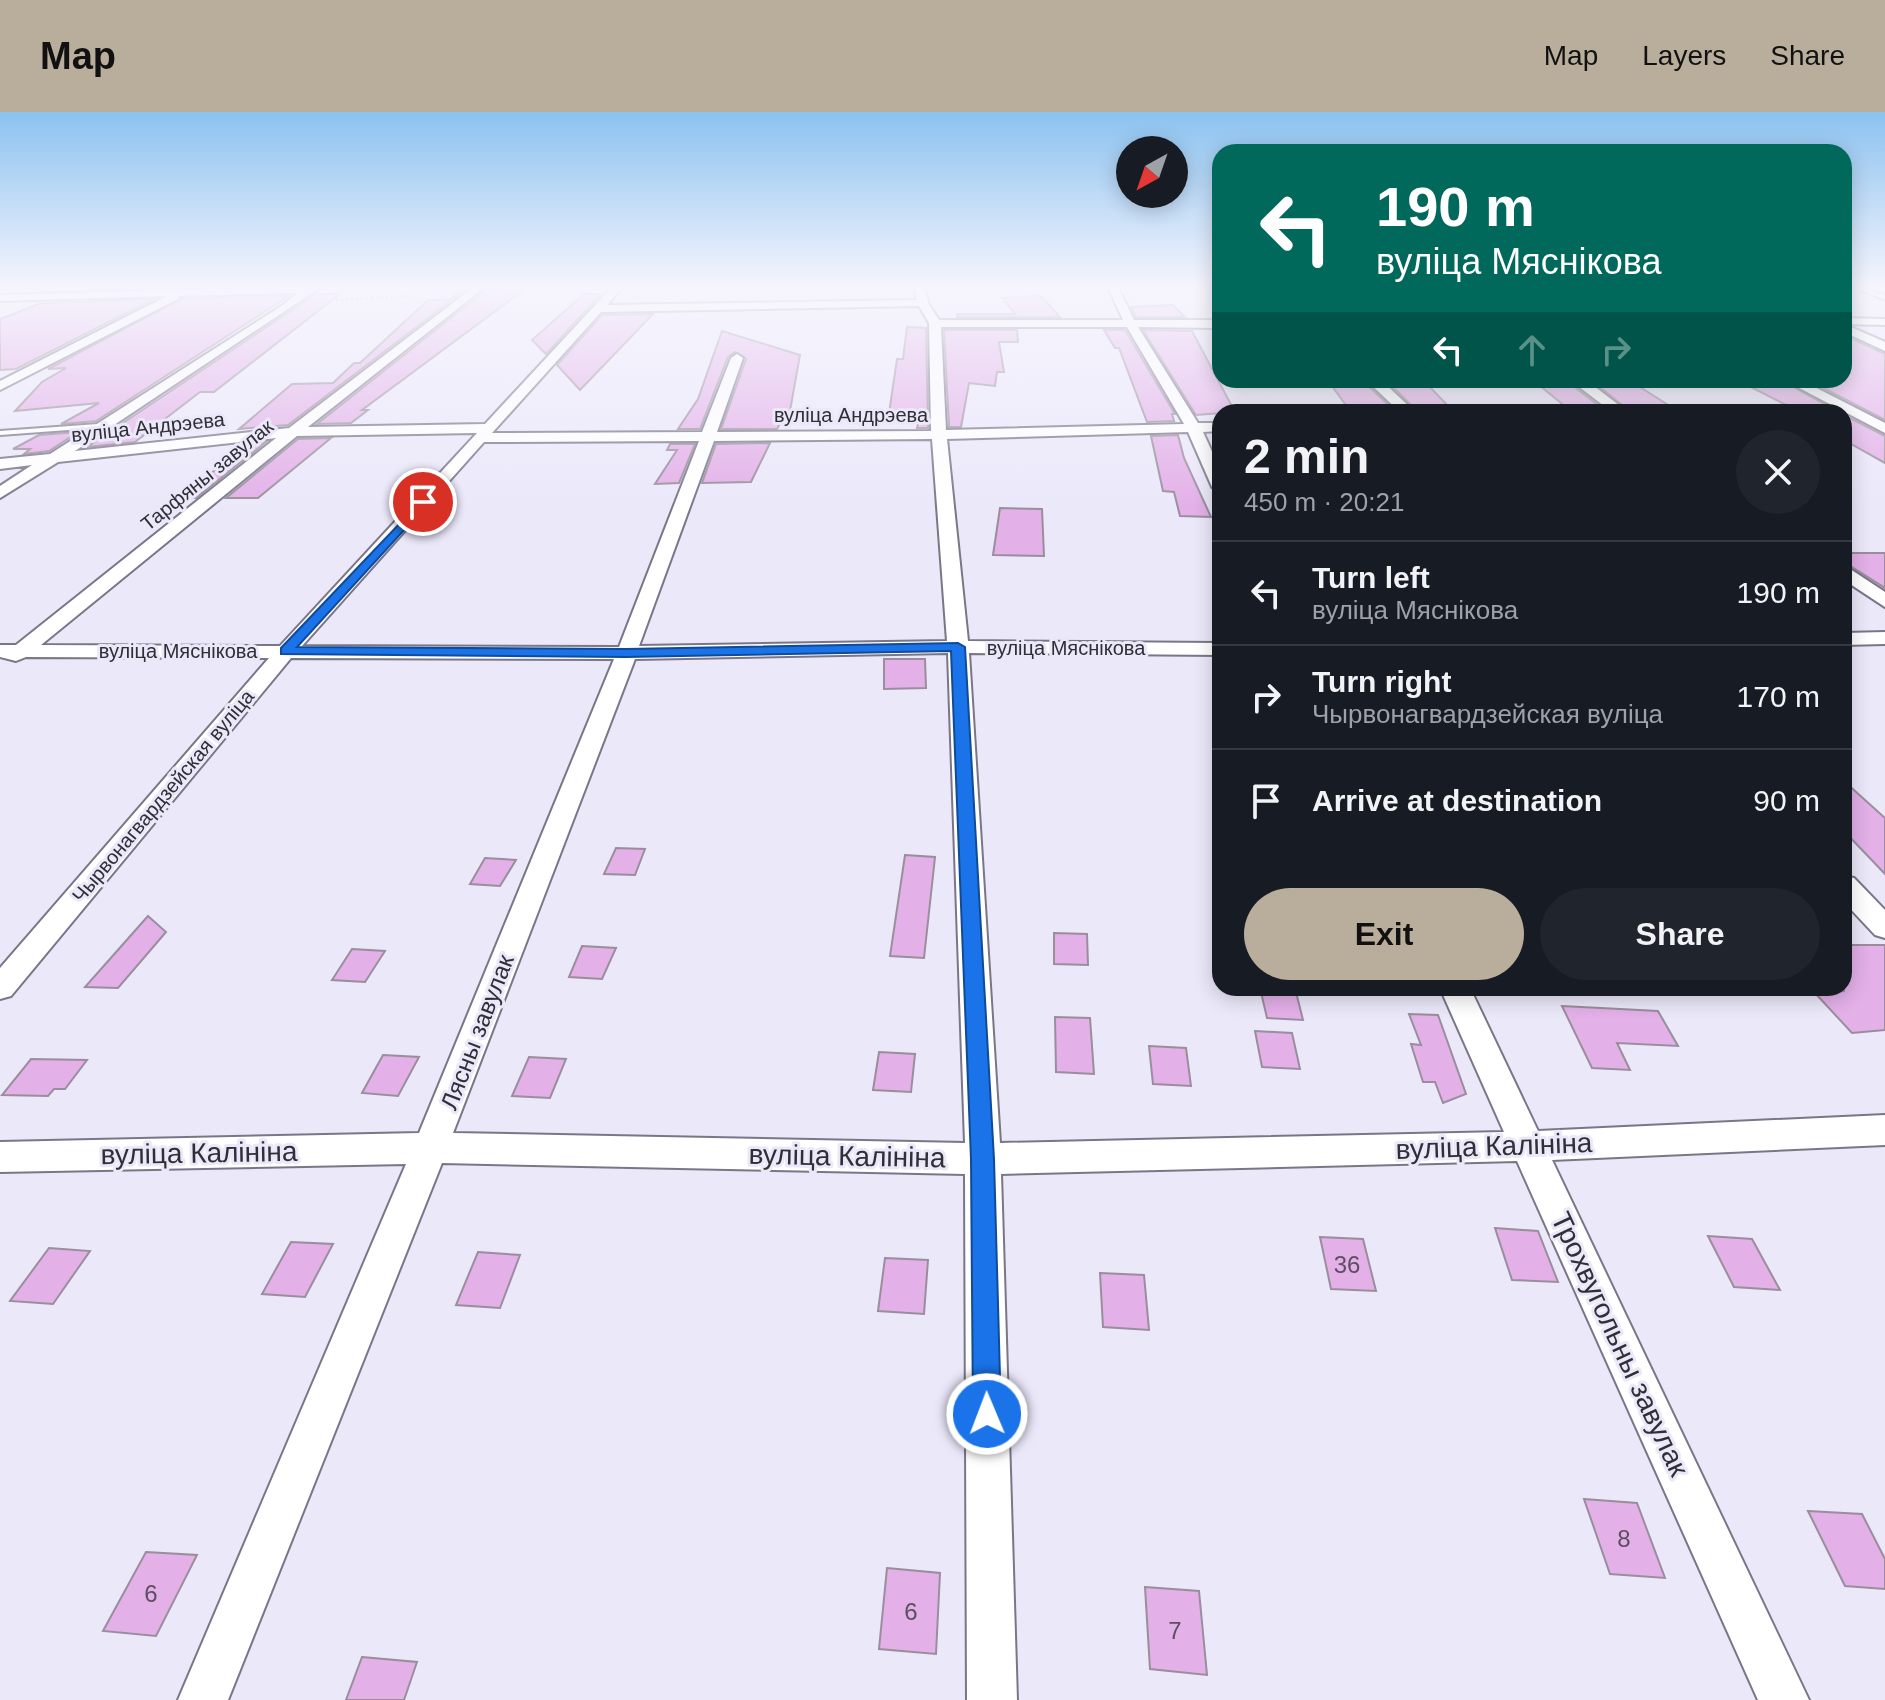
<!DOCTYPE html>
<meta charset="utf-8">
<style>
:root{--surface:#171b24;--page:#20242c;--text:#f1f3f6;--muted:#9ea1a6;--line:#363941;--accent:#b9ad9b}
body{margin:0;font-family:Helvetica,sans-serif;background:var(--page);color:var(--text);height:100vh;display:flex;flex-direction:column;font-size:30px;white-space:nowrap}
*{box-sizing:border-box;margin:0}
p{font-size:26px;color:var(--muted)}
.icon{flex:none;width:44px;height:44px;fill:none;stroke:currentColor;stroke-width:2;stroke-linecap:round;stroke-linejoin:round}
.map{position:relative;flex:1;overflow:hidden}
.side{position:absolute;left:1212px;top:292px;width:640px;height:592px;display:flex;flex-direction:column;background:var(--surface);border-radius:24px;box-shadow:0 4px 20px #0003}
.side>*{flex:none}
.hud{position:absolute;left:1212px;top:32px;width:640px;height:244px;border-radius:24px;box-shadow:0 4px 20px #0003;background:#00695c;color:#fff;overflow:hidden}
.needle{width:52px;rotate:220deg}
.tools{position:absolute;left:1116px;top:24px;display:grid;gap:16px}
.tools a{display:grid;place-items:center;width:72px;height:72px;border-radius:50%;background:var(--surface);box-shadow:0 4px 20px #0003;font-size:40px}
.pin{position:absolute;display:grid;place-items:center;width:68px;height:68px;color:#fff;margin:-34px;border:4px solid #fff;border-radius:50%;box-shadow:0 2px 8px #0007}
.me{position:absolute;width:88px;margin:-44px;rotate:359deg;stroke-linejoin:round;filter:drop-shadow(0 0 6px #0008)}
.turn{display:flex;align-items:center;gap:28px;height:168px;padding:0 32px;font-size:36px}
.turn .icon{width:104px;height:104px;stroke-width:2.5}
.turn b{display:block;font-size:56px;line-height:68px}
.lanes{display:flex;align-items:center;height:76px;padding:0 32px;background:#0003;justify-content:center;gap:40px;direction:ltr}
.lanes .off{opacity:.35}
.round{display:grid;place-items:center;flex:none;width:84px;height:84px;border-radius:42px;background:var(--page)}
.head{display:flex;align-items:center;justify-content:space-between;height:136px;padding:0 32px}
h1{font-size:48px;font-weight:700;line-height:60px}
.button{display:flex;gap:16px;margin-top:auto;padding:16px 32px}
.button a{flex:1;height:92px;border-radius:48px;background:var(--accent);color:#111;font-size:32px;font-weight:700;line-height:92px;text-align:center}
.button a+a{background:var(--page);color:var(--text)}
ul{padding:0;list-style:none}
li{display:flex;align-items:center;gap:24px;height:104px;padding:0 32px;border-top:2px solid var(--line)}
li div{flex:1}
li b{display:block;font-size:30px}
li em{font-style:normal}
header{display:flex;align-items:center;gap:48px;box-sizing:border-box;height:112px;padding:0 40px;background:var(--accent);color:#111}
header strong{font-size:38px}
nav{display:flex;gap:44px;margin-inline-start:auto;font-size:28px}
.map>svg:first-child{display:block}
.building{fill:#e3b0e8;stroke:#9a8e9c;stroke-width:2}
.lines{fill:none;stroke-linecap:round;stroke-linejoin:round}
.service-casing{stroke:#7a7687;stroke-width:4}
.minor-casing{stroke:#7a7687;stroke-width:4}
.path{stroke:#9a98a5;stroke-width:2;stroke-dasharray:2 3;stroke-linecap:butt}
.service{fill:#fff;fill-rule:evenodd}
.minor{fill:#fff;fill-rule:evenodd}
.route{fill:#1a73e8;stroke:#114b97;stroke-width:2}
.labels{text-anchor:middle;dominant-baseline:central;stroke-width:6;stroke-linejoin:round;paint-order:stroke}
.far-street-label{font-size:20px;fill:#302f36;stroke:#ebe8fa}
.street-label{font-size:24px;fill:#302f36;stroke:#ebe8fa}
.near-number-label{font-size:24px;fill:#5d4f62}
.near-street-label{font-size:28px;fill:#302f36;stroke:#ebe8fa}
</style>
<header>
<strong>Map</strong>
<nav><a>Map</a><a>Layers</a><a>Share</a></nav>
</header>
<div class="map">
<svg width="1885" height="1588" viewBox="0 0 1885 1588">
<rect width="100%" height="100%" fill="#ebe8fa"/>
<path class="building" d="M525,177l-163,121h6l-17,13 -34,1 169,-134z
M459,178h6l-177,135 -49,4 53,-45 41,-1 21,-20h6l68,-63h22z
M316,182h24l-126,98h-14l-65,50 -48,5z
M584,182h17l-55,60 -14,-14z
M289,184l-193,125 -35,3 38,-21 -84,8 27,-29 24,-14 -18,1 133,-70z
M1041,184l19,21h-103v-3h58l-13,-16z
M154,187l-138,70 -16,1v-51l41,-16z
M1173,193l12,12h-49l-5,-10z
M653,202l-73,76 -23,-25 45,-50z
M907,215l19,1 2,100h-11l2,-8h-31l9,-61h6z
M944,218h73l1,12h-19l5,30h-7l-2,14 -26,-3 -8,44h-12z
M1104,218h21l50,84h-3l2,7 -27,1 -28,-74h-4z
M1143,218l49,1 43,81 -39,3z
M722,219l78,24 -12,67h-7l-4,7h-56l25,-70 -11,-7 -7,5 -28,72h-22l20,-30z
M1844,223l41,19v66l-77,-40h36z
M1567,268l1,2 39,30h-35l-38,-31z
M1591,268h38l50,32h-48z
M1751,268h30l58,32h-39l-61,-31z
M1329,270h35l32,30h-45z
M1388,270h37l29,30h-36z
M1844,303l41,21v27l-41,-23z
M78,320l-29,19 -25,3 6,-5h-17l26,-14z
M1178,323l6,23 27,59 -31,-1 -6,-24 -11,-1 -12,-55z
M331,326l-73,60h-32l72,-59z
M266,330l-70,56 -18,-1 73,-53z
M770,331l-19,39 -49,1 14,-39z
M670,332h25l-16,39 -24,1 22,-34h-10z
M1000,396l42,1 2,47 -51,-1z
M1844,441h41v35l-41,-26z
M884,547h41l1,29 -42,1z
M1844,669l41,37v56l-41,-43z
M616,736l29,1 -10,26 -31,-1z
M905,743l30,2 -11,101 -34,-2z
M485,746l31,2 -16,26 -30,-2z
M148,804l18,16 -48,56 -33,-1z
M1054,821l33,1 1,31 -34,-1z
M1844,833h41v85l-33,3 -37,-40 29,-2z
M582,834l34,2 -14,31 -33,-2z
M352,837l33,2 -20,31 -33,-2z
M1260,876h35l8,32 -36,-2z
M1562,894l96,5 20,35 -61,-3 13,27 -38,-2z
M1409,902l29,1 28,79 -23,9 -8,-21h-12l-12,-38 10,1z
M1055,905l35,1 4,56 -38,-2z
M1255,919l37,2 8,36 -38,-2z
M1149,934l37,2 5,38 -38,-2z
M879,940l36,2 -4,38 -38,-2z
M383,943l36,2 -21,39 -36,-3z
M529,945l37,2 -16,39 -38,-2z
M31,947l56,1 -22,29h-11l-6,7 -46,-1z
M1495,1116l43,3 20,51 -46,-2z
M1708,1124l44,3 28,51 -46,-3z
M1320,1125l43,2 13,52 -45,-2z
M291,1130l42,2 -28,53 -43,-3z
M49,1136l41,3 -37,53 -43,-3z
M478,1140l42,3 -20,53 -44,-3z
M885,1146l43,2 -4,54 -46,-3z
M1100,1161l44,2 5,55 -46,-3z
M1584,1387l53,4 28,75 -55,-4z
M1808,1399l54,3 23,45v30l-40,-3z
M146,1440l51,3 -41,81 -53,-5z
M887,1456l53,5 -4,81 -57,-5z
M1145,1475l54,4 8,84 -57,-6z
M362,1545l55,5 -13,38h-58z"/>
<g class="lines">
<g class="service-casing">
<path id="service" d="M1854,175h7l24,9v4z
M112,311v4h-3l-109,8v-4z"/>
</g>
<g class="minor-casing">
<path id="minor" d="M276,175h45l-246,164 214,-23 185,-141h11l-177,140 177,-3 127,-137h11l-16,18 309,-5 -1,-13h10l3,16 11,17h184l-15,-33h10l16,33h86v8l-82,-1 60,96h22v8l-17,1 17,37v23l-8,-5 -24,-55 -241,7 21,202 252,2v12l-251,-2 31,490 504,-11 -64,-144h30l68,143 347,-16v30l-333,15 257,540h-51l-241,-539 -516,13 16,526h-50l-2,-526 -523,-11 -214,537h-50l228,-536 -406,8v-30l419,-9 195,-474 -323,-1 -280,338 -11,3v-31l269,-310 -243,-1 -10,4 -16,-4v-12h16l260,-207 -218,24 -58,36v-12l32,-21 -32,4v-10l50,-5 233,-149 14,-12 -118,3 -1,3 -178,91v-9l167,-85 -167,5v-6zM919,194l10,17 2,108 -214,1 26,-74 -6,-4 -6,4 -29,74 -210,1 109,-121zM941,215h186l57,97 -238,6zM477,321l-197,213 -239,-1 256,-209zM932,327l15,202 -308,5 75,-205zM699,329l-80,206 -317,-1 182,-204zM948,541l17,490 -512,-10 182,-474z
M1844,206l41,1v6l-41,-1 41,18v9l-41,-19z
M1366,268h15l34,32h-15z
M1570,268h16l42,32h-16z
M1784,268h17l84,43v10z
M1844,453l41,27v15l-41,-27z
M1885,520v12l-41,1v-12z
M1844,764l10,2 31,32v28l-10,-3 -31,-33z"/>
</g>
<path class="path" d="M331,188l81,-4 11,-9"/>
<use href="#service" class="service"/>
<use href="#minor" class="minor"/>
</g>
<linearGradient id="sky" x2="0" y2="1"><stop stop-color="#8bc2f0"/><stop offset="0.44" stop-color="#f6f5fd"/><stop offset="1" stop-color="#f6f5fd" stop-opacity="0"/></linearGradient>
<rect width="1885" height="397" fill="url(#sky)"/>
<path class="route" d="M423,387l5,3 -1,3 -130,142 329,2 332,-6 7,4 29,512 7,255 -4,9 -10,4 -10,-4 -4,-9 -2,-255 -20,-508 -325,6 -345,-3v-6z"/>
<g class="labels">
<g class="far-street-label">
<text x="851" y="303">вуліца Андрэева</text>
<text transform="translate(148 315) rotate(-6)">вуліца Андрэева</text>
<text transform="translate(207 363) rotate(-39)">Тарфяны завулак</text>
<text x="1066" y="536">вуліца Мяснікова</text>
<text x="178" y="539">вуліца Мяснікова</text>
<text transform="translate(163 684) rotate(-50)">Чырвонагвардзейская вуліца</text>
</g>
<g class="street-label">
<text transform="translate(477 920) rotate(-69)">Лясны завулак</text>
</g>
<g class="near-number-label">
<text x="1347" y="1152">36</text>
<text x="1624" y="1426">8</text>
<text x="151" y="1481">6</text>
<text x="911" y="1499">6</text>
<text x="1175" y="1518">7</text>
</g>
<g class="near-street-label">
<text transform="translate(1494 1034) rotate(-2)">вуліца Калініна</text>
<text transform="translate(199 1041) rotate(-1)">вуліца Калініна</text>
<text transform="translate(847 1044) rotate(1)">вуліца Калініна</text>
<text transform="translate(1620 1232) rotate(65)">Трохвугольны завулак</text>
</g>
</g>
</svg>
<div class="tools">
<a><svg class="needle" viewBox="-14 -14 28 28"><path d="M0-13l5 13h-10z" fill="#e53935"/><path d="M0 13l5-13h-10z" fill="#9ea1a6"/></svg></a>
</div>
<div class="pin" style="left:423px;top:390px;background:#d93025"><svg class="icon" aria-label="arrive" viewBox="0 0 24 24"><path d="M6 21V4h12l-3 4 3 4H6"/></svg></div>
<svg class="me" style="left:987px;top:1302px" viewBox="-20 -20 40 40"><circle r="17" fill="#1a73e8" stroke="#fff" stroke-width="3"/><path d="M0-11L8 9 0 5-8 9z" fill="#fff"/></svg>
<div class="hud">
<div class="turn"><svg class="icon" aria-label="left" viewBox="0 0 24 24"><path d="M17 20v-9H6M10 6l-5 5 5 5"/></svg><div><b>190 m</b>вуліца Мяснікова</div></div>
<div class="lanes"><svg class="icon" aria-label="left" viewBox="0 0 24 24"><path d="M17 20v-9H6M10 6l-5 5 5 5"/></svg><svg class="icon off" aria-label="ahead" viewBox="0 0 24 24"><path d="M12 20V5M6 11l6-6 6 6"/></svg><svg class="icon off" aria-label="right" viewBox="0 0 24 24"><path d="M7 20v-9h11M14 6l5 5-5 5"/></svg></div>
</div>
<section class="side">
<div class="head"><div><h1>2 min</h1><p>450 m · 20:21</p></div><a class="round"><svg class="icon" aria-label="close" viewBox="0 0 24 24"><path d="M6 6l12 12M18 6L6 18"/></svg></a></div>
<ul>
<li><svg class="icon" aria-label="left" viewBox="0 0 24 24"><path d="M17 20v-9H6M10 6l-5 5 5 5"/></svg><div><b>Turn left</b><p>вуліца Мяснікова</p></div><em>190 m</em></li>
<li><svg class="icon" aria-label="right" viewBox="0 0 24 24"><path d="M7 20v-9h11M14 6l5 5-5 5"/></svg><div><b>Turn right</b><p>Чырвонагвардзейская вуліца</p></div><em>170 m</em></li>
<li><svg class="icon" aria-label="arrive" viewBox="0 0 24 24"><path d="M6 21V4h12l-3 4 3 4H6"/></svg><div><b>Arrive at destination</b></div><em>90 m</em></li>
</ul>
<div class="button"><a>Exit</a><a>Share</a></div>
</section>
</div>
